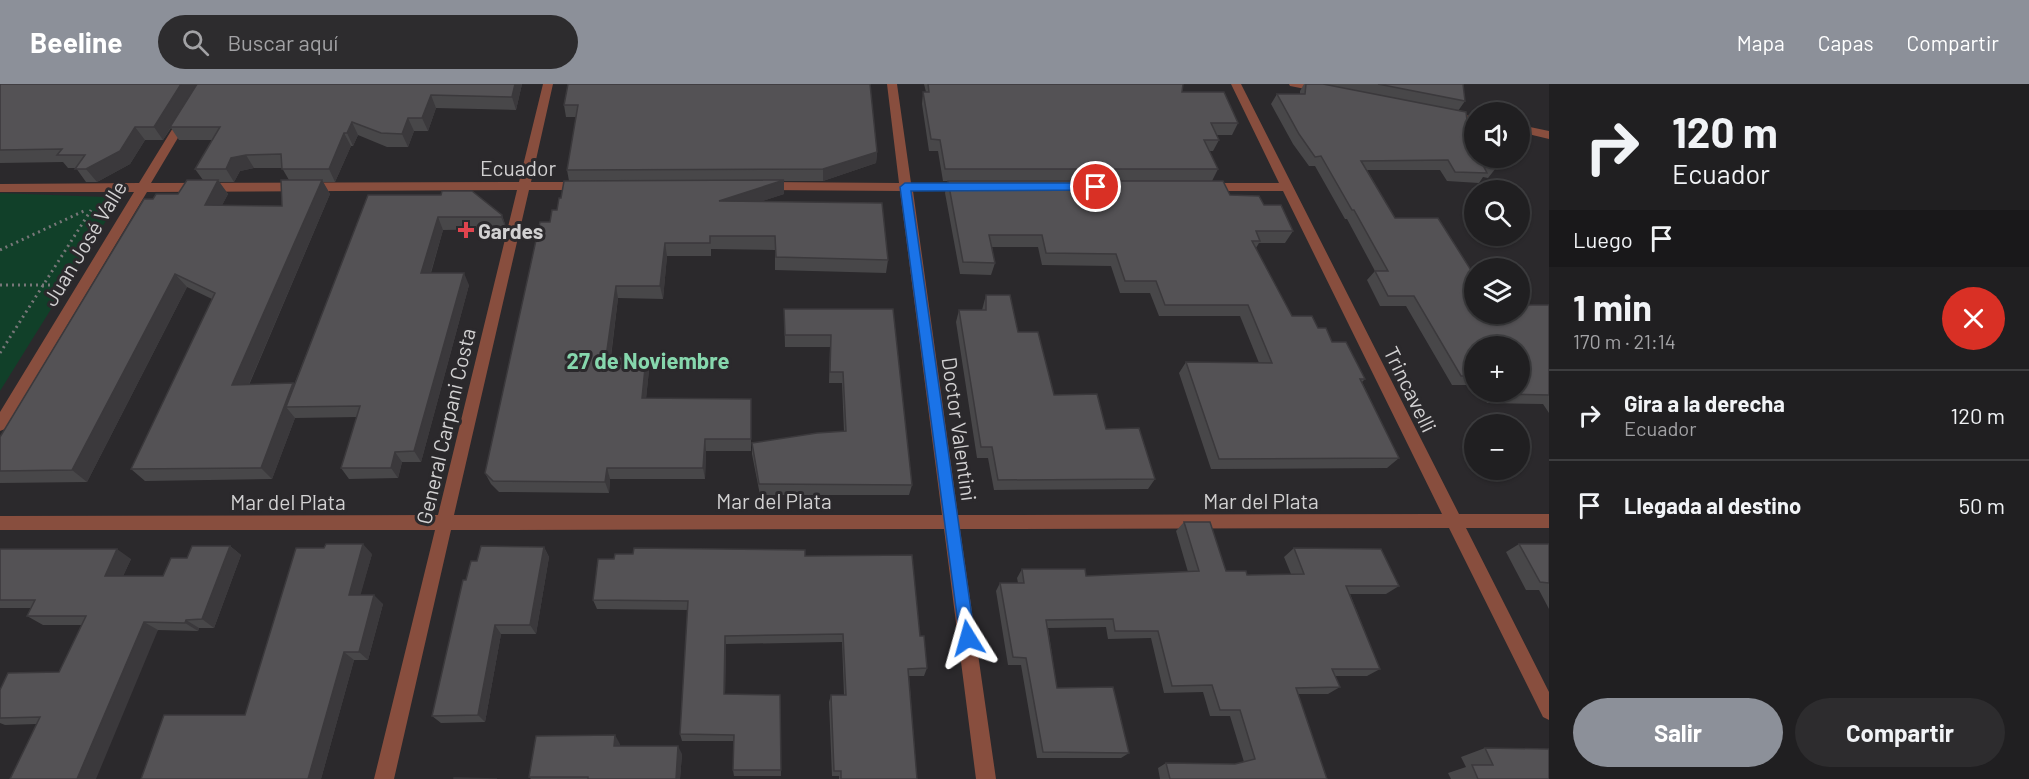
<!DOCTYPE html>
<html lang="es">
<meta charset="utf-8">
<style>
:root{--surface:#201f21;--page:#2d2c2e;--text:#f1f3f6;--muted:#a2a2a5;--line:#3d3d3f;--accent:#8c9099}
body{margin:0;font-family:Barlow,sans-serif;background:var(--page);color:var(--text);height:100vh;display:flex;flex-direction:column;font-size:22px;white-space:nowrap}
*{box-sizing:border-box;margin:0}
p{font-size:20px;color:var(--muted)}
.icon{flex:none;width:33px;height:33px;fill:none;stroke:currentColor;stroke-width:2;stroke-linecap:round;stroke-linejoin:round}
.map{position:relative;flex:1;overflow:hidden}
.panel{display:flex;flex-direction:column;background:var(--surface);width:480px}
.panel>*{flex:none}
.banner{background:#201f21;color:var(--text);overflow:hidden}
.tools{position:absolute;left:1464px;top:18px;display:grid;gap:12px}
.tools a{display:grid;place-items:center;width:66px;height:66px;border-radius:50%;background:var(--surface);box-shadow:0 2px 4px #0004,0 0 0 2px var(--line);font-size:30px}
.pin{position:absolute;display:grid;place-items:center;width:51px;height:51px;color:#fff;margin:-26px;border:3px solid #fff;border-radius:50%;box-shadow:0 2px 6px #0007}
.me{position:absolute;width:66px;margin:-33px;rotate:352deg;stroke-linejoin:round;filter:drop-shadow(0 0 4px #0008)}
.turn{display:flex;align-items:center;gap:21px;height:126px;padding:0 24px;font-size:27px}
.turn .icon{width:78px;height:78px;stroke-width:2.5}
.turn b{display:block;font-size:42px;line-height:51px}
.then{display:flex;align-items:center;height:57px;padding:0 24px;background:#0003;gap:12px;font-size:22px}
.round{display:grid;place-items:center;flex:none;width:63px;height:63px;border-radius:32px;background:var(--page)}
.head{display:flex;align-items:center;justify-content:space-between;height:102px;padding:0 24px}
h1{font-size:36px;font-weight:700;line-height:45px}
.action{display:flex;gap:12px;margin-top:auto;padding:12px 24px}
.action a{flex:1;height:69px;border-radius:36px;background:var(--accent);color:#fff;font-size:24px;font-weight:700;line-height:69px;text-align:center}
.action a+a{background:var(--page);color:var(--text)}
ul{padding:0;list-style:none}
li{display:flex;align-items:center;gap:18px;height:90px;padding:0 24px;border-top:2px solid var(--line)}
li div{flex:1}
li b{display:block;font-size:22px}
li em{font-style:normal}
header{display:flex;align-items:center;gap:36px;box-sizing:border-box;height:84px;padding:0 30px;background:var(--accent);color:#fff}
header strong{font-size:28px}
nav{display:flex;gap:33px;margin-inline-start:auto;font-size:21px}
.search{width:420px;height:54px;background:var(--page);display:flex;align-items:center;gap:15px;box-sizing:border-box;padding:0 21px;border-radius:33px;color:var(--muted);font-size:22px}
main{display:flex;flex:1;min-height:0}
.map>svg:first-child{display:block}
.green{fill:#114029}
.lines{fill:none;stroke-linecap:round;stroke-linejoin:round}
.path{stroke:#787779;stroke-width:3;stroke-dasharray:2 4;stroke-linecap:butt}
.minor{fill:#884e3e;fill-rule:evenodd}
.wall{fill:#484749;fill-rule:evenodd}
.shaded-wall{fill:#3b393c}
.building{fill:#545255;stroke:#3b393c;stroke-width:1.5}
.route{fill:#1a73e8;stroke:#114b97;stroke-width:1.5}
.health-dot{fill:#e0444e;stroke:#2b292c;stroke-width:2}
.labels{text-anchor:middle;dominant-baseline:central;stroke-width:6;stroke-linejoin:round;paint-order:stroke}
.street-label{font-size:21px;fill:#d2d1d2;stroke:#2b292c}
.poi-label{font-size:21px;font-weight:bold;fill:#d2d1d2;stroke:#2b292c;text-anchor:start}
.neighbourhood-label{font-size:22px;font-weight:bold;fill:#86d7ad;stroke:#2b292c}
</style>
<header>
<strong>Beeline</strong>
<div class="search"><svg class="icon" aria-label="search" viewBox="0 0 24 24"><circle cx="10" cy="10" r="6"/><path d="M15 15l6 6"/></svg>Buscar aquí</div>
<nav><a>Mapa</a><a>Capas</a><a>Compartir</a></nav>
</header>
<main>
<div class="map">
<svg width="1549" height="695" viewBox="0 0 1549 695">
<rect width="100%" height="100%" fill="#2b292c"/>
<path class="green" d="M0,109l105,4 6,2 3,9 -114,183z"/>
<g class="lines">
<path class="path" d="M0,166l86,-40
M0,201h56
M0,269l91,-143"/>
<path class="minor" d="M200,0h10l-59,99 368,-1 24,-98h10l-22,98h51l6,4 -6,4h-53l-75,325h488l-42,-324 -135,-1 -6,-4 6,-4 134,1 -12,-99h10l14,99h55l6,4 -6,4h-53l45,324 484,-1 -159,-323h-77l-6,-4 6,-4h73l-48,-99h10l218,430h90v14h-83l83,164v28l-6,-3 -94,-189 -489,1 36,250h-20l-32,-250 -493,1 -57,249h-20l61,-249h-435v-14l438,-1 79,-325 -370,2 -142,237 -5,2v-19l134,-220h-134v-8l139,-1z
M1289,0h23l14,5 -5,3 -31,-6z
M1448,27l26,6v6l-30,-6 -2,-2z
M1520,41l29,6v8l-29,-7z"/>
</g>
<path class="wall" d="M0,0h522l-6,26 -80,-2 -8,23h-14l-6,16h-21l-29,-12 -5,11h-2l-16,36h-12l7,12 -81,191 44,-2 1,2 74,-190 134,20 4,12v2l-63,1 -12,43 38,12 -48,177h-19l-4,16 -49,1 -8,-11 16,-51 -62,1 -23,61 -127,2 -14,-12 81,-170 -25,-12 -100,195 -87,1v-46l153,-238 25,-5 25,-14 -8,-11 17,-29h-33l-8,-12 -8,12h-18l-15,24 -33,18h-11l-10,-14h-8l-5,-6 -63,1zM254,84h28l7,12 -7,26 -60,-1 6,-11 -9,-12h15l6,-11z
M568,0l309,68 -1,11 -53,18h-39v13l-25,8 129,58 -2,13 -111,-3v-20l-64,-1v7h-44l-4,43 -45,-1 -7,59 38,13 -3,28 105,13v40h-45l-1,28h-95l-1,14 -110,-1 -8,-8 -6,-11 65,-251 7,-12 12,-29 -2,-11 9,-53h-10l-2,-12z
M924,0h259l-1,8 56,31 -6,12h-16l3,5 -6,11h-4l9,18 -6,12h-269l-5,-30h-9l-7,-47 1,-12h3z
M1304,0h159l2,17 -7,10 10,17 28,40 -8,10 -5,-1 -4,6 -32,-2 -7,-11h-73l28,48 79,96 75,-9v108l-6,-9 -56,-1 -6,-11h39l-46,-46v39h-22l-46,-79h-26l-13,-26 8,-9 -28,-52h-2l-30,-53h-6l-16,-22 -22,-40 6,-10h23v-3z
M948,97l282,14 34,10 29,26 -8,12h-26l-3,5 36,68 26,12 14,14 33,37 -3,3 37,76 -12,10 -176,1 -32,-96 7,-11 73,1 -19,-47h-81l-9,-23h-30l-9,-27 -69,-1 -4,-18h-46l3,16 -4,12 -31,-1 -15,-81z
M986,211l32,37 36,63 52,34 49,50 -7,10 -154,1 -6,-32h-11l-21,-136 3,-12h23z
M784,225h109l19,176 -3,10h-149l-8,-41v-11l92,-11 -2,-49h-13l1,-36h-45z
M1184,438l42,49 21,4 44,-1 -7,-17 10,-9 105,38 -13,8h-36l30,75 -13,7h-32l5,11 -12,7h-30l29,85h-167l-2,-11 8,-5 69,1 9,-2 -14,-46h-20l-7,-24 -39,1 -13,-55 -43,1 -2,-12 -58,1 9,60 72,65 -8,5h-84l-16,-93h-13l-12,-74 4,-8h18l-1,-5 5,-9 64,7 102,-4 -12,-41z
M1519,460h30v65l-10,-19h-13l-20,-38z
M230,462l11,9 -27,73h-15l-1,3 -40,-1 -122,94 -31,1 -5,-2v-33l59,-18 23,-47h-39l-16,-9 4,-8h-31v-59l131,10 -8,17h40l24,-18z
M544,463l5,10 -13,77h-35l-16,88 -44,1 -9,-7 34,-136 11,-19z
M372,470l-12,41 23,9 -15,56h-14l-33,119h-180l104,-64z
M805,472l115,80 7,32 -3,8h-15l8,103h-78v-3h-7l-3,-74 2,-7h13l-2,-53 -116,2 -1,50 55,1 1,81h-47l-1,-6 1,-29h-52l-2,-7 8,-124 -91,-1 -4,-9 21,-41z
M620,660v2l62,8 -2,25h-149l-2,-2z
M1485,664l64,31h-98l-3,-6 18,-6 -5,-10z"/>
<path class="shaded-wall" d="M181,0h16l-34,56 -9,-13z
M515,0h7l-6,26 -4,-13z
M431,11l5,13 -8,23 -6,-13z
M408,34l6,13 -6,16 -6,-13z
M352,38l6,13 -5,11 -6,-13z
M135,43l10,13 -15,24 -33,18 -11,-13z
M344,49l7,13 -16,36 -6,-13z
M877,68l-1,11 -53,18v-12z
M246,71l8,13 -14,3 -6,11 -8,-13 5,-11z
M218,96l10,14 -13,25 -10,-14z
M322,96l8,14 -87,204 -11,-13z
M784,96v14l-64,21 -1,-14z
M502,131l4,12v2l-5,-12z
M438,133l5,13 -16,55 -6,-12z
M665,159l2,13 -4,43 -3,-13z
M464,189l5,12 -48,177 -7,-11z
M175,190l12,13 -100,195 -15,-12z
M616,202l2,12 -9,72 -3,-13z
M646,274l3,12 -4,40 -3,-12z
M293,299l10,13 -17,11 9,11 -23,61 -11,-11z
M705,355l1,12 -1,28 -2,-11z
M395,368l7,10 -4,16 -7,-10z
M607,384l3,11 -1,14 -4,-11z
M363,460l9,10 -14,50 -9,-9z
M230,462l11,9 -27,73 -12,-9z
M544,463l5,10 -13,77 -6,-9z
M117,465l14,10 -12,26 -14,-9z
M374,511l9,9 -15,56 -9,-8z
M186,536l13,8 -1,3 -13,-8z
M144,538l14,8 -62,149h-19z
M495,541l6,9 -16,88 -7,-7z
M725,552l1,8 -1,57 -1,-7z
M344,568l10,8 -33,119h-13z
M615,651l5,9v11l-6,-9z
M678,662l4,8 -2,25h-4z"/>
<path class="building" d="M0,0h181l-27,43h-19l-15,24 -34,18h-11l10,-14h-28l5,-6 -62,1z
M197,0h318l-3,13 -81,-2 -9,23h-14l-6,16 -21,-1 -29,-11 -5,11h-3l-15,36h-47l-1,-15 -35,1 -15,3 -5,11h-31l25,-42h-50z
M568,0h302l7,68 -54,17 -256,1 11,-65h-14z
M928,0h255l-1,8h42l14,31h-27l8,17h-15l14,29h-273l-5,-29 -9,-1 -8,-47h6z
M1306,0h17l143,28 2,16h3l3,5v25h16l6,10 -12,-1 3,6 -32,-1 -7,-12 -87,1 34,57h43l36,57v39h46v-9h29v90l-52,-1 -1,-2h24v-46h-46v30h-13l-47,-80h-26l-13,-25h13l-34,-61h-2l-31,-54 -6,1 -16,-23 -22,-40h28z
M1378,0h85l2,17z
M187,96h31l-13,25 77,1 -1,-26h41l-90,205 61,-2 -32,85 -130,1 84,-176 -40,-19 -103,196 -72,1v-34l144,-238h9l3,-5h22z
M784,96l-65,21 163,2 6,57 -112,-3 -1,-21h-65v7h-45l-5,43h-44l-10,71 40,1 -4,40 109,1v40h-46l-2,29h-96l-2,14 -112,-1 -8,-8 55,-251h10l2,-12h5l2,-12h2l3,-17z
M948,97h275l7,14 29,1 5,9h17l12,26h-37l4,10h-8l40,75h20l6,12h8l6,14h14l19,37h-5l39,79 -180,1 -33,-97 86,1 -24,-58h-83l-9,-24h-31l-9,-27 -70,-1 -4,-18h-53l6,28 -32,-1z
M442,107h30l30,24 -1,2h-63l-17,56h43l-50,178 -19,1 -4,16h-50l19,-62 -74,1 82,-212h73z
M986,211h24l8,37h20l16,63 43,-1 9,35 33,-1 16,51 -157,1 -6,-33h-11l-22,-137h27z
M784,225h109l19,176 -153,-1 -7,-41 65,-10 29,-2 -3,-59h-13l1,-37h-46z
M1184,438h26l16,49h20l1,4 57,-1 -10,-26 87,1 18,37h-53l34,83h-48l8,18 -44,1 31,91h-157l-4,-16 69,1 20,-5 -15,-49h-20l-8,-25 -40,1 -14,-55h-43l-2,-12 -67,1 11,68 56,-1 16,66 -86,-1 -17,-94 -13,-1 -13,-74h24l-2,-14h63l1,7 113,-5z
M326,460h37l-14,51h25l-15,57h-15l-36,127h-167l23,-64h81l51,-167h28z
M1519,460h30v39l-9,-1z
M192,462h38l-28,73 -16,1 -1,3 -41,-1 -67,157h-67l30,-62 -40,1v-28l8,-17 51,-1 27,-56h-59l8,-16h-35v-51h117l-12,27h58l8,-18h16z
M481,462l63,1 -14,78h-35l-17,90 -46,1 31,-136h3l5,-19h6z
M634,464l171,2v6l107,-1 8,81h4l3,32 -19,1 9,110h-76v-8h-7l-3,-76h15l-3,-61 -118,2 -1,58 56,1 1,75h-48l1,-35 -54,-1 8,-133 -95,-1 5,-41h16l1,-5h18z
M615,651l-1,11h64l-2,33h-88v-2h-59l7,-41z
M1485,664l64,1v30h-71l-6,-14h21z
M454,694l43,1h-43z"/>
<path class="route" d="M905,99h191l6,4 -6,3 -185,1 64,447 -2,6 -5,2 -6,-2 -2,-6 -60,-451z"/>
<path class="health-dot" d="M463 137h6v6h6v6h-6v6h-6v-6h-6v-6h6z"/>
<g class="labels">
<g class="street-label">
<text x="518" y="83">Ecuador</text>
<text transform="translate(84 159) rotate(-59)">Juan José Valle</text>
<text transform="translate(1411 305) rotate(64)">Trincavelli</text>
<text transform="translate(445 342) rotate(-77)">General Carpani Costa</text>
<text transform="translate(960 345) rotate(82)">Doctor Valentini</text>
<text x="774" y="416">Mar del Plata</text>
<text x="1261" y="416">Mar del Plata</text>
<text x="288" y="417">Mar del Plata</text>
</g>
<g class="poi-label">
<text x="478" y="146">Gardes</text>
</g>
<g class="neighbourhood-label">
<text x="648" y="276">27 de Noviembre</text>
</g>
</g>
</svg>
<div class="tools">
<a><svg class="icon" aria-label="sound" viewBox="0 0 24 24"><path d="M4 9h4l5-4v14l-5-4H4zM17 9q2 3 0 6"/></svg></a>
<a><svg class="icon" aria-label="search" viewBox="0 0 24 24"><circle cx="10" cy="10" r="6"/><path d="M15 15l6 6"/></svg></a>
<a><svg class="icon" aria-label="layers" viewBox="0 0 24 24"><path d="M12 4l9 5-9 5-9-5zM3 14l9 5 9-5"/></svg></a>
<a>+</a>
<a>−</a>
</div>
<div class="pin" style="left:1096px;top:103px;background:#d93025"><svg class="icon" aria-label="arrive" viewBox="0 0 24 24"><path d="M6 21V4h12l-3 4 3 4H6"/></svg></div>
<svg class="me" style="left:968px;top:554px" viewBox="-20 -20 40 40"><path d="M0-17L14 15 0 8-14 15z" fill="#1a73e8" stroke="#fff" stroke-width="4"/></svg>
</div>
<section class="panel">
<div class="banner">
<div class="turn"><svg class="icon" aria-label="right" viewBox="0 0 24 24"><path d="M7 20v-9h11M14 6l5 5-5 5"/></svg><div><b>120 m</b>Ecuador</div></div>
<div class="then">Luego<svg class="icon" aria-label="arrive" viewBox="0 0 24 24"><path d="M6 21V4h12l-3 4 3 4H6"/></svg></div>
</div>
<div class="head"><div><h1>1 min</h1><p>170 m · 21:14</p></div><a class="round" style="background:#d93025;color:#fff"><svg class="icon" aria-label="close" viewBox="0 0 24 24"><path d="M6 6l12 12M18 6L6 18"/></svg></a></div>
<ul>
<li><svg class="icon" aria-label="right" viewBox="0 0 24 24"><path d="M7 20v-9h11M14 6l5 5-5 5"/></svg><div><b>Gira a la derecha</b><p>Ecuador</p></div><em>120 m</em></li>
<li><svg class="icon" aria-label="arrive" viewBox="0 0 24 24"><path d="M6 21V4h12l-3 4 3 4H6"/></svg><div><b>Llegada al destino</b></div><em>50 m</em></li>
</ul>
<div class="action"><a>Salir</a><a>Compartir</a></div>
</section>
</main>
